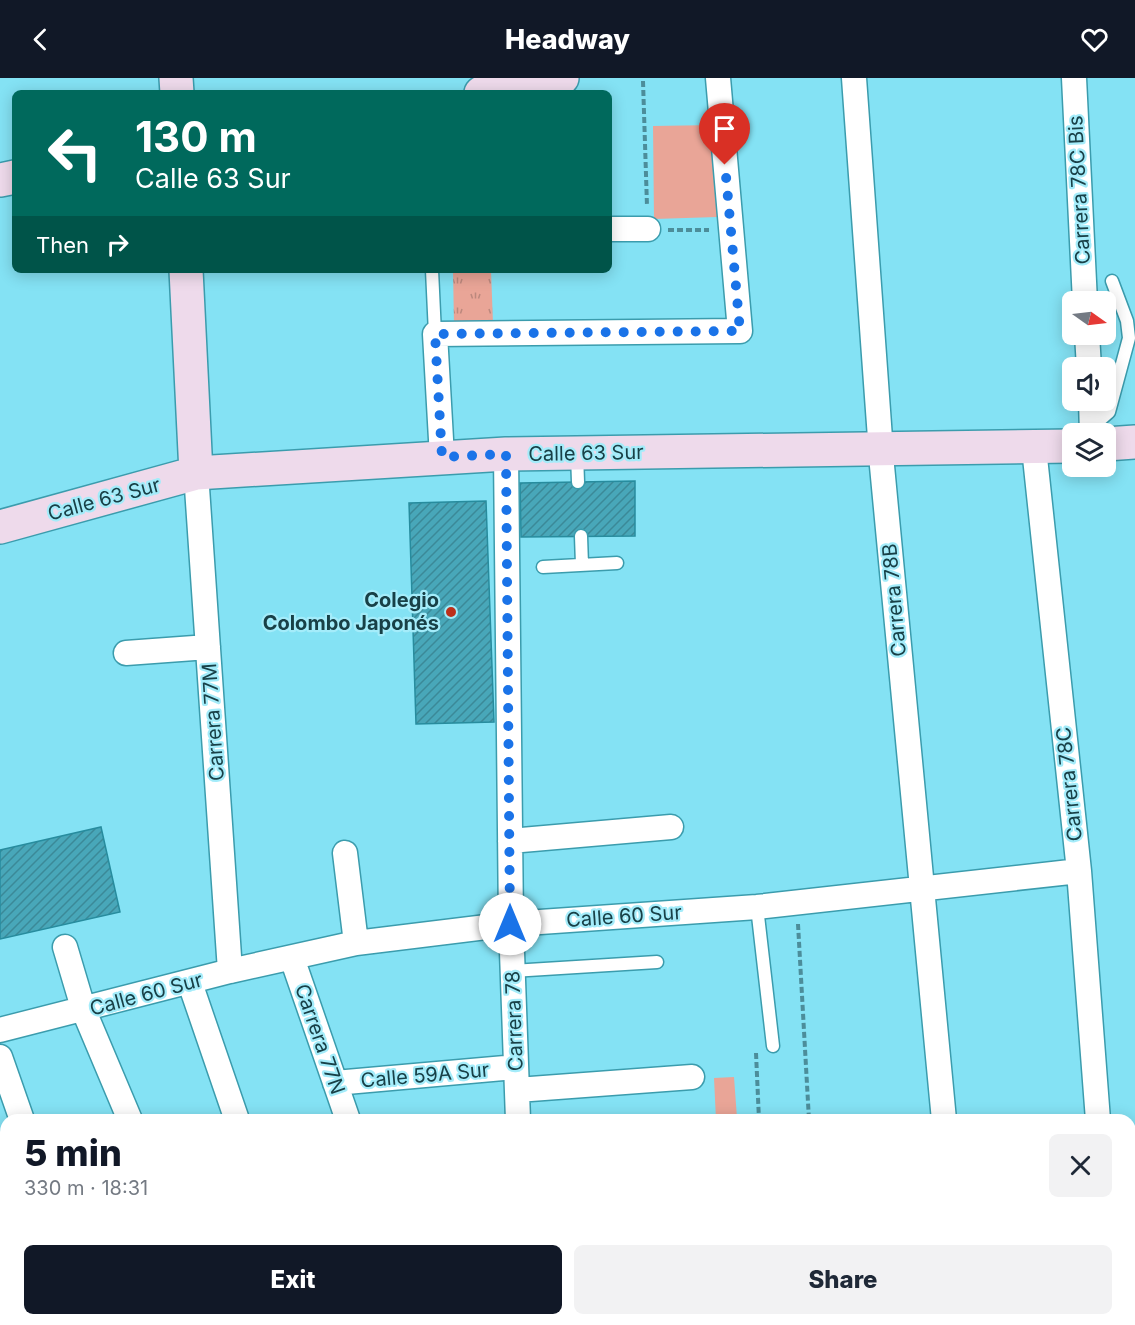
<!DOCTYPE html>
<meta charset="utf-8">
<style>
:root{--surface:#fff;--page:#f2f2f3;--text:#1f2937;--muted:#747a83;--accent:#111827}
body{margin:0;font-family:Inter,sans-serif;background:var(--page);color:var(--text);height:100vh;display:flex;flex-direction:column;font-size:22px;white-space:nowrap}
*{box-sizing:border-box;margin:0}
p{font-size:20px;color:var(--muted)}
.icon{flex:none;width:33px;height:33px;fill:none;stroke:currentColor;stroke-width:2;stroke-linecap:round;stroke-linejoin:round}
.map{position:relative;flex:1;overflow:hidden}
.sheet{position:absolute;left:0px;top:1036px;width:1136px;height:212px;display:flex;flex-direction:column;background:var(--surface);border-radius:18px 18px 0 0;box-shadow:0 3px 15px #0003}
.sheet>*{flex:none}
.guide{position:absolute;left:12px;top:12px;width:600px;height:183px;border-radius:9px;box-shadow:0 3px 15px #0003;background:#00695c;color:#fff;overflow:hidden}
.needle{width:39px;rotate:104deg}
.tools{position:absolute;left:1062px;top:213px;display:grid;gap:12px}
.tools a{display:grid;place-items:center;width:54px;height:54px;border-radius:9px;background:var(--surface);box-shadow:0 3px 15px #0003;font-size:30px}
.pin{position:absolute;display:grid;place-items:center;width:51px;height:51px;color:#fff;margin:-62px -26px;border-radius:50% 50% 50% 0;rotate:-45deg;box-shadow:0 0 6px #0007}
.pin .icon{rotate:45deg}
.me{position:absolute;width:66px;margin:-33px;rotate:0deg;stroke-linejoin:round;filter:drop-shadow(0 0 4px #0008)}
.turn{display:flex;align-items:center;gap:21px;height:126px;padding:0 24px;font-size:27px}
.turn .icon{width:78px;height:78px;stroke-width:2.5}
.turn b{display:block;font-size:42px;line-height:51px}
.then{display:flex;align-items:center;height:57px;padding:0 24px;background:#0003;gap:12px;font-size:22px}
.round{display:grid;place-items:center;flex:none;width:63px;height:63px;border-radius:9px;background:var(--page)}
.head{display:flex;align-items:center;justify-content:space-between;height:102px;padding:0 24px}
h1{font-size:36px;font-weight:800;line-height:45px;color:var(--accent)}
.cta{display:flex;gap:12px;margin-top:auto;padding:12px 24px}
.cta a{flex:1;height:69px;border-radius:9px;background:var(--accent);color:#fff;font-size:24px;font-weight:800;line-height:69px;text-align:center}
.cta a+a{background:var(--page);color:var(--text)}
header{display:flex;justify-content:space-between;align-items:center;height:78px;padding:0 24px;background:var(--accent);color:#fff;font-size:27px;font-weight:800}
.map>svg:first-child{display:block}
.grass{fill:#e9a597}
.park{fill:url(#park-tufts)}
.building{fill:url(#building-hatch);stroke:#278c9e;stroke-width:1.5}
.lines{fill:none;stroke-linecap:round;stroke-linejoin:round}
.lane-casing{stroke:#3b9cad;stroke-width:15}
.street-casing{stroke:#3b9cad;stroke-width:27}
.secondary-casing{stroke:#3b9cad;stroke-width:36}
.primary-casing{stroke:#896c94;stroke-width:36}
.path{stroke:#4c8d9a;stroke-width:4;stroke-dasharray:6 3;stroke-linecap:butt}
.lane{stroke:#fff;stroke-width:12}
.street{stroke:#fff;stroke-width:24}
.secondary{stroke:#eedaeb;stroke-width:33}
.primary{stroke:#ddb5d7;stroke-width:33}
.route{stroke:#1a73e8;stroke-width:10;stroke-dasharray:0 18}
.poi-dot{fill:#bc301b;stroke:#a4ecfa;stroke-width:2}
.labels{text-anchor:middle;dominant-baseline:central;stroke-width:4.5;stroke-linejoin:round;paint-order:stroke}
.street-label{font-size:20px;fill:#184047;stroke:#a4ecfa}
.poi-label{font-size:20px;font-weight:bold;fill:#184047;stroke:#a4ecfa;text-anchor:end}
</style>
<header><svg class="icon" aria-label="back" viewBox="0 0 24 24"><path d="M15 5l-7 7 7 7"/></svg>Headway<svg class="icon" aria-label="heart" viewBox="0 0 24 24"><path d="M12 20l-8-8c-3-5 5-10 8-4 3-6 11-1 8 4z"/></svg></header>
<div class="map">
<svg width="1135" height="1247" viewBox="0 0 1135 1247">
<defs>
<pattern id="park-tufts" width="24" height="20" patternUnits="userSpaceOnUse" patternTransform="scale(1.5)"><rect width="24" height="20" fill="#e9a597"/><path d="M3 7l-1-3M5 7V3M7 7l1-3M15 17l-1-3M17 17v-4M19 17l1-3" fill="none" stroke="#bc887d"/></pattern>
<pattern id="building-hatch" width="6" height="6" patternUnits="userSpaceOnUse" patternTransform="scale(1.5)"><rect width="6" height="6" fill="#48a7b9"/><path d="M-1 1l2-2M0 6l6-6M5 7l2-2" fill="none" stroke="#3b8998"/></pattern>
</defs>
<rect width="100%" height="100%" fill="#84e2f4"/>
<path class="grass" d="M715,47l2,92 -63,2 -1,-93z
M734,999l3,41 -21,2 -2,-42z
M236,1242h163l-26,5h-163z"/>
<path class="park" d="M453,192h38l2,54 -39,1z"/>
<path class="building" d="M635,403v55l-114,1 -1,-54z
M486,423l8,221 -78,2 -7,-221z
M101,749l19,85 -120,27v-89z"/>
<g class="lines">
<g class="lane-casing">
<path id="lane" d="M432,192l3,64
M1092,343l9,-2 8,-7 20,-74 -2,-17 -15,-40
M577,376l1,28
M581,458l1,29
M543,489l74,-4
M757,829l16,139
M512,893l145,-9"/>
</g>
<g class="street-casing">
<path id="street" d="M854,0l28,388 62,654
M1074,0l11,224
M609,151h39
M1087,256l2,34
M1091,322l1,34
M1034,370l45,423 19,249
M506,376l5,470 7,196
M442,379l-7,-123 305,-3 -22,-253
M196,395l34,498
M126,575l82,-6
M510,763l161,-14
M345,775l11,90
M65,869l19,64 46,109
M292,880l56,162
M190,905l47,137
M0,952l230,-59 126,-28 155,-19 246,-17 322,-36
M0,979l22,63
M335,1005l181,-16
M517,1012l175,-13
M854,1242l2,5
M990,1242l2,5
M1122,1242l2,5"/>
</g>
<g class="secondary-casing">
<path id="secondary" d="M176,0l1,15
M481,15l81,-15
M0,102l15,-3
M186,192l10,203
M1106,366l29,-2
M0,449l196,-54 310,-19 566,-8"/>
</g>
<g class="primary-casing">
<path id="primary" d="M1130,1106h5
M1130,1177l5,-1
M127,1247l26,-5
M497,1247l39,-5"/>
</g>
<path class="path" d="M643,3l4,125
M668,152h41
M798,846l11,196
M756,975l3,67
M92,1242l2,5
M267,1247l28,-5"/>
<use href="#lane" class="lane"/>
<use href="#street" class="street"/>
<use href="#secondary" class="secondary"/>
<use href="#primary" class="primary"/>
</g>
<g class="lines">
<path class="route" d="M510,846l-4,-470 -64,3 -7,-123 305,-3 -15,-166"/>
</g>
<circle class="poi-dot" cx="451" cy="534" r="6"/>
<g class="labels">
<g class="street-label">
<text transform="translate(1079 112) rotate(-93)">Carrera 78C Bis</text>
<text transform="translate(586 375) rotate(-1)">Calle 63 Sur</text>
<text transform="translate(104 421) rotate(-15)">Calle 63 Sur</text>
<text transform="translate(894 522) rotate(-95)">Carrera 78B</text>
<text transform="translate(213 644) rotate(-94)">Carrera 77M</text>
<text transform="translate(1069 706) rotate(-96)">Carrera 78C</text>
<text transform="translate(624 838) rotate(-4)">Calle 60 Sur</text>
<text transform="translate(146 916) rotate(-15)">Calle 60 Sur</text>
<text transform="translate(514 943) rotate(-92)">Carrera 78</text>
<text transform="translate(320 961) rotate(71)">Carrera 77N</text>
<text transform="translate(425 997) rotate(-5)">Calle 59A Sur</text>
</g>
<g class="poi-label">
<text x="439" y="522">Colegio<tspan x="439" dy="23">Colombo Japonés</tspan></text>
</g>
</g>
</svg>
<div class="tools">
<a><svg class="needle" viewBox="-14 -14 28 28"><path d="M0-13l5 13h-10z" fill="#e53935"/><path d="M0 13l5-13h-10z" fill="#747a83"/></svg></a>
<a><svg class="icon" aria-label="sound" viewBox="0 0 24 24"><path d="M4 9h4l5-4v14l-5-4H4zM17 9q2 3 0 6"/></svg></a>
<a><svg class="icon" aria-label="layers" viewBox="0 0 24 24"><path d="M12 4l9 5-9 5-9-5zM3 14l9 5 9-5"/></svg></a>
</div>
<div class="pin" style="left:725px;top:87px;background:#d93025"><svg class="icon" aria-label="arrive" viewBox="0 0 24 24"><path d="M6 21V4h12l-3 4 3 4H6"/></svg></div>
<svg class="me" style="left:510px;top:846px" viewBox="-20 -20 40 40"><circle r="19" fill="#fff"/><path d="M0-13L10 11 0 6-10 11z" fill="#1a73e8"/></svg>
<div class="guide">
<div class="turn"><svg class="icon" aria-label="left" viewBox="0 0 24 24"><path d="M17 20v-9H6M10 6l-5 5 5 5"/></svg><div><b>130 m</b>Calle 63 Sur</div></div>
<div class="then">Then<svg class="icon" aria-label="right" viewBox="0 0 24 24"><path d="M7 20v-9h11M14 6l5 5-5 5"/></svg></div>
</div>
<section class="sheet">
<div class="head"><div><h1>5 min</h1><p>330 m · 18:31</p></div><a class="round"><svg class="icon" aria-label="close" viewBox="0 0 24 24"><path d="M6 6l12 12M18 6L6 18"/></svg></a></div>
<div class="cta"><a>Exit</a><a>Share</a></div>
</section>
</div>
